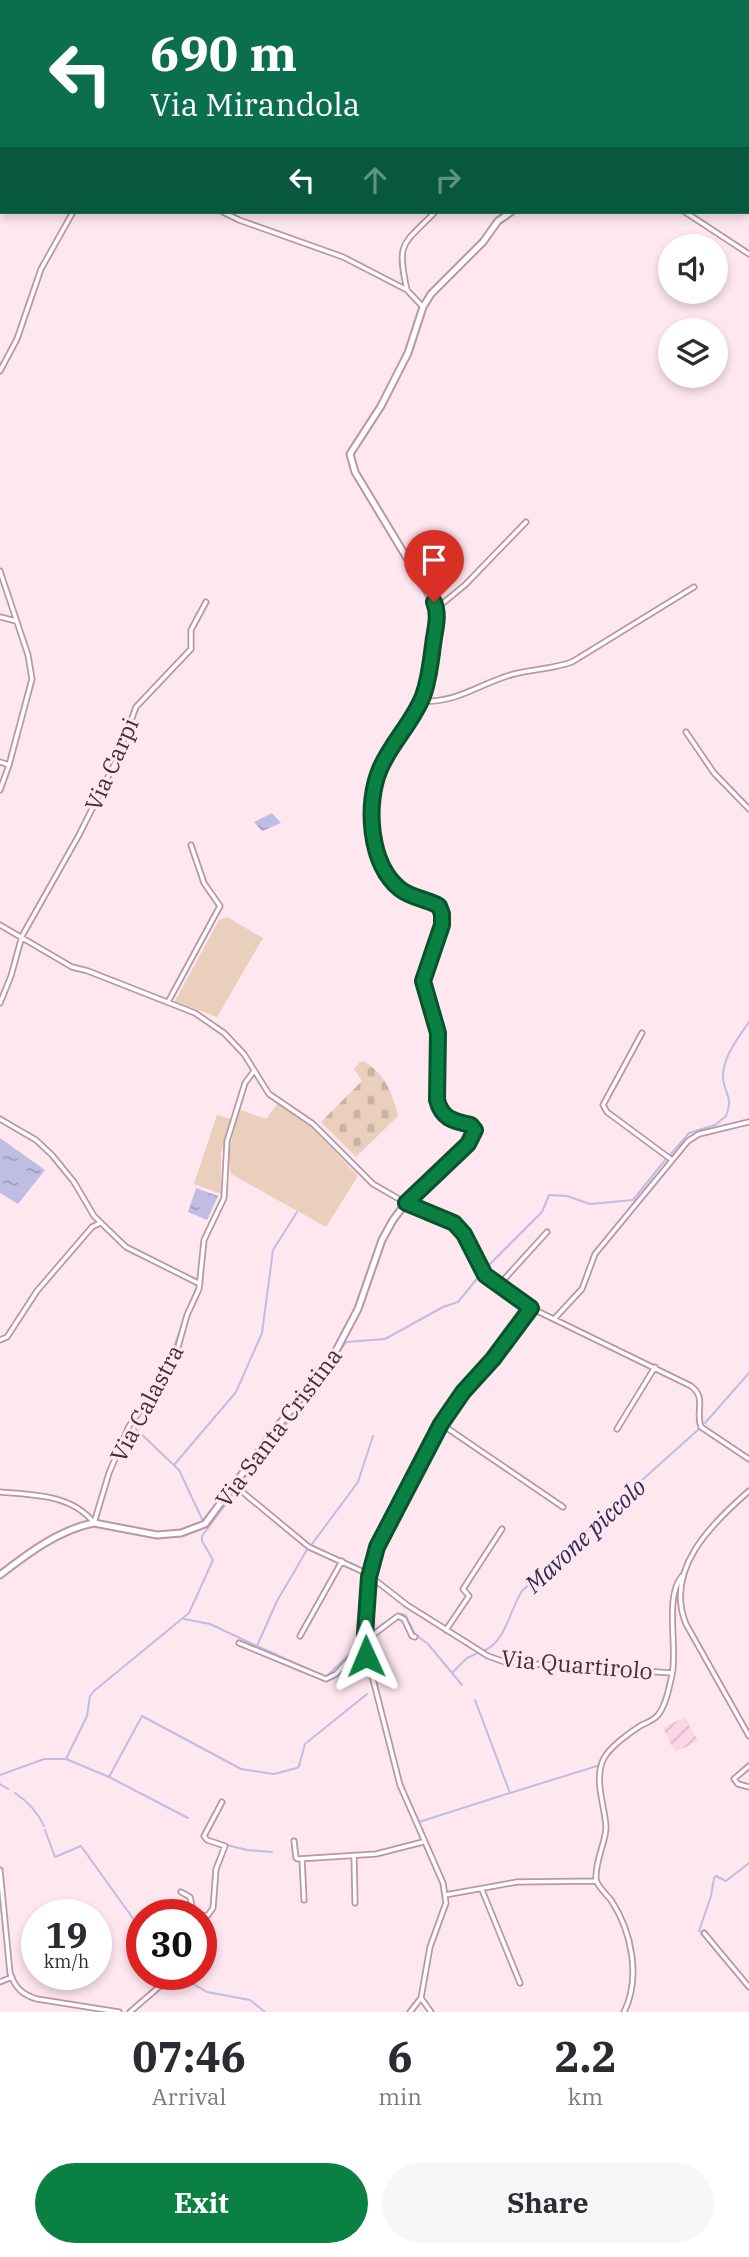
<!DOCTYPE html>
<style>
:root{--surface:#fff;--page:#f7f7f7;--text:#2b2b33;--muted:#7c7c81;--accent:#0b8043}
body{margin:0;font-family:"IBM Plex Serif",serif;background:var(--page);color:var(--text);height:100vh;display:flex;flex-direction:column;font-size:26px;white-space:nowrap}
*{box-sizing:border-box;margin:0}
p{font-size:23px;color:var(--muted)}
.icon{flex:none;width:38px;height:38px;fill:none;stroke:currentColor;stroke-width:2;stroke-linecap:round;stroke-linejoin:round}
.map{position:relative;height:2012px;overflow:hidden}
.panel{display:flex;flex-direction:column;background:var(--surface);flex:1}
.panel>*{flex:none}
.hud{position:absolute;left:0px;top:0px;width:749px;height:214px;box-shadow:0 4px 10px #0003;background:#0b6e4f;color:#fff;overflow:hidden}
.buttons{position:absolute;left:658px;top:234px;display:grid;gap:14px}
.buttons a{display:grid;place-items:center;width:70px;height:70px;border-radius:50%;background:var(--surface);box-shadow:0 4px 10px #0003;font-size:35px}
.speed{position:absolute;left:21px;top:1899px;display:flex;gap:14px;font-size:35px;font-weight:700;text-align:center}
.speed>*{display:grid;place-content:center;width:91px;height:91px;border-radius:50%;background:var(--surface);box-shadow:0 4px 10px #0003;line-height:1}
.speed small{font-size:18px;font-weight:400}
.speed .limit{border:10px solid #d22;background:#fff;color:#111}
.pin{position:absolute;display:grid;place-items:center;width:60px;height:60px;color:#fff;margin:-72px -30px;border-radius:50% 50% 50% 0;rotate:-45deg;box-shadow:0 0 7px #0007}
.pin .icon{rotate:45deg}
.me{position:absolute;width:77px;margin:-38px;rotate:359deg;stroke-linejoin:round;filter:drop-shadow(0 0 5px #0008)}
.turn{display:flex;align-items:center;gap:24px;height:147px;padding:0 35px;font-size:32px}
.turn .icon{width:91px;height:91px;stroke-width:2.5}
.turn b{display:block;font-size:49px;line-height:60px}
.lanes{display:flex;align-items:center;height:66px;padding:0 35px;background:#0003;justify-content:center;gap:35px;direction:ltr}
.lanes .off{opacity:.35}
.eta{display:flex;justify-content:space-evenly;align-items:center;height:119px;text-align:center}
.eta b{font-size:42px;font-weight:700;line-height:49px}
.button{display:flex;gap:14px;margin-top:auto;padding:14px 35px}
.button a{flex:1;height:80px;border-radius:42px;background:var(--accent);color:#fff;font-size:28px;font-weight:700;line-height:80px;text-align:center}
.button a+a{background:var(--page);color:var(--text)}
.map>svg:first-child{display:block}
.industrial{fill:url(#industrial-furrows)}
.green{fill:#ebcfbd}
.cemetery{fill:url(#cemetery-stones)}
.water{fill:url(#water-ripples)}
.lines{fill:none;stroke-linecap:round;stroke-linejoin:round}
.stream{stroke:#bfbee2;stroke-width:2}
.street-casing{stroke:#bb96a5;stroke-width:7}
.secondary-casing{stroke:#bb96a5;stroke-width:9}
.street{stroke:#fff;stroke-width:3.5}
.secondary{stroke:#fff;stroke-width:5}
.route-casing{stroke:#07532c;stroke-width:18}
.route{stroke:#0b8043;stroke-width:12}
.labels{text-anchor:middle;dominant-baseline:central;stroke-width:6;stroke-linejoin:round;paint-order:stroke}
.street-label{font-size:23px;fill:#403037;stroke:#ffe7f0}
.water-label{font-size:24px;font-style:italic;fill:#2f2a58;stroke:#ffe7f0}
</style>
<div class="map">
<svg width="749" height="2012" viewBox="0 0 749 2012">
<defs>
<pattern id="industrial-furrows" width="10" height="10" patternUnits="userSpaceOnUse" patternTransform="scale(1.75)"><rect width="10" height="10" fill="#fcd6e6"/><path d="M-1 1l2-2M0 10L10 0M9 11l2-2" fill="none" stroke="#d9b8c6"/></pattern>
<pattern id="cemetery-stones" width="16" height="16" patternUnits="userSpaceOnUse" patternTransform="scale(1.75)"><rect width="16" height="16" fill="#ebcfbd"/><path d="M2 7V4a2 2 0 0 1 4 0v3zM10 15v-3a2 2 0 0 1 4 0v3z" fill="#cbb2a3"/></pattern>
<pattern id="water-ripples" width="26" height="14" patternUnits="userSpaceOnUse" patternTransform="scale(1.75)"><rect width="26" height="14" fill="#bfbee2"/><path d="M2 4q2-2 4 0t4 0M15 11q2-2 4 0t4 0" fill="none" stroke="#9d9bb8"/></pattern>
</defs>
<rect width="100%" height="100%" fill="#ffe7f0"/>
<path class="industrial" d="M685,1717l13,24 -23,11 -12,-24z"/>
<path class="green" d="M227,917l36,21 -46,79 -42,-16 44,-81z
M278,1103l34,25 46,48 -32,51 -95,-53 -3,-16 10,-49 28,10z
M217,1115l14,4 -10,34v41l-27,-10z"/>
<path class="cemetery" d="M360,1062h5c20,12 28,32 33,54l-42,41 -35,-35 41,-41 -8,-12z"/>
<path class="water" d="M272,813l9,10 -19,8 -8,-9z
M0,1138l45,32 -27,34 -18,-11z
M196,1188l22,8 -11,24 -19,-8z"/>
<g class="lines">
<path class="stream" d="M670,1155l19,-22 26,-8 11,-9c8,-20 -2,-22 -3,-38 -1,-20 15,-40 26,-56
M485,1269l57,-57 7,-17 18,1 23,8 43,-4 33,-41
M199,1276l4,-39 11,-23
M189,1307l7,-19
M334,1360l12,-18 39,-3 58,-32 15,-5 22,-27
M130,1418l32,-40 19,-50
M705,1423l44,-50
M136,1429l43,41 23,49
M174,1465l62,-73 26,-59 11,-83 24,-38
M239,1485l89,-115
M312,1544l46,-62 15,-46
M184,1619l26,5 47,22 20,-45 31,-53
M367,1637l15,-13 16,-10h4l4,2 9,18 13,10 34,41
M257,1646l69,31 34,-33
M485,1650c21,-9 25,-41 37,-59l110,-102 67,-60
M453,1672l14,-14 11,-5
M475,1700l35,93 87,-27
M66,1759l43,18 33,-61 99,53 33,5 23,-6 2,-2 6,-22 62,-50
M0,1775l44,-16h22l21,-43 3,-20 4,-5 95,-78 24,-53 -11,-19v-5l35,-47
M109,1777l79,41
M0,1784l8,5
M15,1793c12,8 23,20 29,33
M419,1822l91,-29
M45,1830l10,27 26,-11 61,85
M227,1845l20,5 25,2
M699,1931l12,-35 3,-18 2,-2 10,5 23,-18
M176,1974l31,18 43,8 15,12"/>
<g class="street-casing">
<path id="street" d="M404,0l1,2
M0,32l2,1
M223,212l16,8 104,37 64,33 16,17
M685,212l64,42
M407,290c-11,-49 -4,-45 28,-78
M0,371l17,-32 24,-70 32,-57
M0,571l28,84 4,24 -23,86 -9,25
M437,608l28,-23 61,-63
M0,617l16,4
M421,701c35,3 59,-18 93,-27 19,-5 39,-5 58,-12l122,-75
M686,732l28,41 35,36
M0,762l9,3
M0,925l72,42 16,4 107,42 29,20 20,21 25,40 44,30 60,60 33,19 48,20 10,11 21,41 13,11 33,22 160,78c16,12 4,25 10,41l48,32
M168,1002l52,-96 -16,-23 -13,-38
M0,1003l11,-27 11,-40 57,-101 38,-76 19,-52 55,-58v-19l15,-28
M642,1033l-39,72 4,7 65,48
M0,1119l36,21 16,15 22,27 20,34 32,31 74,37
M498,1286l49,-54
M555,1318l27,-29 13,-35 93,-113 11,-7 50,-12
M0,1340l7,-3 30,-46 55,-64 8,-4
M441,1424l122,83
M617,1429l38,-62
M234,1485l75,62 57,26 41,32 81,51 17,6 167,11
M749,1491c-38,33 -85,79 -63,133l63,112
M0,1492c33,3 72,2 94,31
M94,1523l15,-50 20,-47 35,-47 10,-18 13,-46 12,-26 5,-49 20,-42 3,-57 18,-58 9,-12
M446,1630l23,-34 -6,-7 39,-60
M300,1636l42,-75
M239,1643l87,36 10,-5 33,-36 29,-22 6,3 8,17 3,1
M749,1766l-15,13 4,5 11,3
M294,1841l2,17 2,1 78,-5 47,-12
M354,1856l1,47
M302,1859l2,41
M0,1870l10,103c5,15 13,22 27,26l82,13
M482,1890l38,93
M181,1892l9,5 4,17
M445,1895l72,-13 79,-1
M201,1916l7,-1 5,-7 3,-39 9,-23 -18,-6 -3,-4 18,-34
M704,1933l45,54
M0,1982l12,-5
M421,1998l10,14
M130,2012l44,-38
M410,2012l11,-14 9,-51 16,-44 -3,-20 -43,-98 -33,-129 -2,-22 4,-57 8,-30 64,-123 22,-32 30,-33 38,-51
M624,2012c17,-34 8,-80 -13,-112 -5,-6 -14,-14 -15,-21 -1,-19 10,-37 10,-52 -1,-21 -13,-48 -2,-69 6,-11 25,-25 36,-32 5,-3 13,-5 18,-11 8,-10 11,-27 14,-40 6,-27 -8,-78 10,-99"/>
</g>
<g class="secondary-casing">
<path id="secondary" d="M747,62l2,-3
M0,1575c27,-21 60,-46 94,-52l63,12 24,-2 24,-9 72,-97 53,-65 28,-53 24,-69 11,-20 13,-17 67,-66 2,-7 -4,-5c-18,-4 -29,-6 -34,-25 0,-23 4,-48 0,-70 -2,-17 -15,-35 -13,-52 2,-24 26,-48 15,-72l-38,-16 -8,-9 -15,-28 -6,-16 -1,-16 9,-52 42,-70 7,-25 8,-66 -82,-136 -5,-18 31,-48 27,-53 15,-46 8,-13 52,-52 15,-21 13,-9"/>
</g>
<use href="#street" class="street"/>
<use href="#secondary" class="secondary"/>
</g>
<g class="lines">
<g class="route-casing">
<path id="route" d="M366,1656l-1,-22 4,-57 8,-30 64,-123 22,-32 30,-33 38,-51 -46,-33 -21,-41 -10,-11 -48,-20 62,-59 7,-14 -4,-5c-18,-4 -29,-6 -34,-25l1,-67 -15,-52 19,-56v-11l-3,-8c-12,-7 -28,-8 -39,-17 -31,-25 -35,-85 -20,-120 11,-26 33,-47 43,-73 7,-19 8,-38 11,-58 2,-12 5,-24 0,-36"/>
</g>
<use href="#route" class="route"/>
</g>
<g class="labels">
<g class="street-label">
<text transform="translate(111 764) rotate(-66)">Via Carpi</text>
<text transform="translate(146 1403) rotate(-62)">Via Calastra</text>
<text transform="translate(278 1427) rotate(-53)">Via Santa Cristina</text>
<text transform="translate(577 1664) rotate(5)">Via Quartirolo</text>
</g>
<g class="water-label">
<text transform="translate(585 1535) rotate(-43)">Mavone piccolo</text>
</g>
</g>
</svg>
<div class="buttons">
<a><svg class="icon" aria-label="sound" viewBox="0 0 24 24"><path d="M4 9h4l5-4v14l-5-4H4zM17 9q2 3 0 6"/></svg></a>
<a><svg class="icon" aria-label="layers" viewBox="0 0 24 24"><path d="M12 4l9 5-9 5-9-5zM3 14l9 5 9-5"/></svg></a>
</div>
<div class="speed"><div>19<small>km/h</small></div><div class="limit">30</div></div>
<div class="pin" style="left:434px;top:602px;background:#d93025"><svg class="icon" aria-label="arrive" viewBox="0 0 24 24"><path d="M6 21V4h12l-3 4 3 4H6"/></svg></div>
<svg class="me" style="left:366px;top:1656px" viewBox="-20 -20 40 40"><path d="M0-17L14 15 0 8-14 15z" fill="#0b8043" stroke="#fff" stroke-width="4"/></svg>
<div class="hud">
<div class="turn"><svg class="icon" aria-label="left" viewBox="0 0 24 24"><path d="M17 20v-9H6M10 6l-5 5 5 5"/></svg><div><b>690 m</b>Via Mirandola</div></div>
<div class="lanes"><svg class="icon" aria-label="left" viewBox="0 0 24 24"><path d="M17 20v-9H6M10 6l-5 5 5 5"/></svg><svg class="icon off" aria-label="ahead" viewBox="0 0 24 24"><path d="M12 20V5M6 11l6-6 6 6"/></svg><svg class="icon off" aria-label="right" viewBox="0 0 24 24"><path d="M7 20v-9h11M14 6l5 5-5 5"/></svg></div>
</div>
</div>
<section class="panel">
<div class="eta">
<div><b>07:46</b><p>Arrival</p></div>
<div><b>6</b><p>min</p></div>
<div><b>2.2</b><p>km</p></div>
</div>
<div class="button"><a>Exit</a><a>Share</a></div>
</section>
